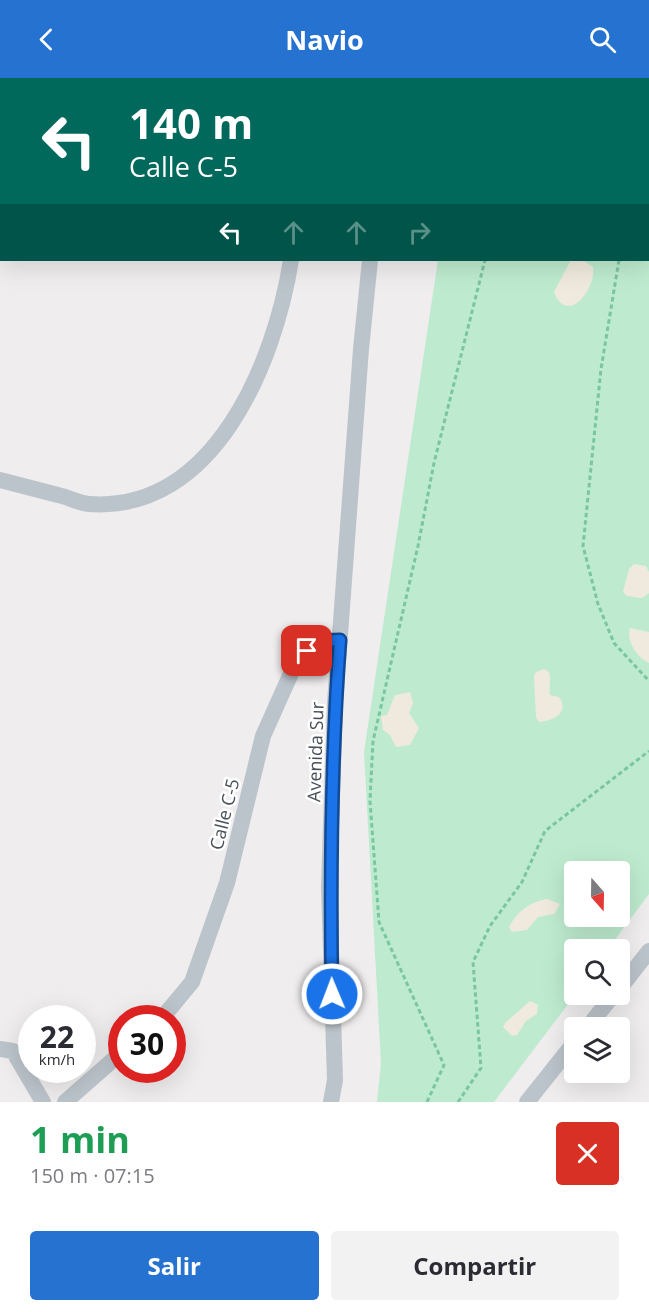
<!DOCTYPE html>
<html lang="es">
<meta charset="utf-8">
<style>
:root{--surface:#fff;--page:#f2f2f3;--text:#2b2b33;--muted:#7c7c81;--accent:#2672d0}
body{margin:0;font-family:"Open Sans",sans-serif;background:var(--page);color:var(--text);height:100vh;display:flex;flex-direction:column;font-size:22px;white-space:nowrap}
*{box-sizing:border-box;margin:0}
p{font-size:20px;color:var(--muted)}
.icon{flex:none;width:33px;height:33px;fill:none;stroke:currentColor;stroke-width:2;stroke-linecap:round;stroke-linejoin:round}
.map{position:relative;height:1024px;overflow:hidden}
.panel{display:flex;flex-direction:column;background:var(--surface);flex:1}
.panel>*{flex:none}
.top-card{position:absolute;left:0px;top:0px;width:650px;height:183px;box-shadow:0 6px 24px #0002;background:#00695c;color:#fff;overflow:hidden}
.needle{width:39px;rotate:160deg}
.controls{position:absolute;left:564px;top:783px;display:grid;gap:12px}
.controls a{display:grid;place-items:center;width:66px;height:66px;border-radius:6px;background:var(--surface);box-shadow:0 6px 24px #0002;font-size:30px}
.speed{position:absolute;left:18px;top:927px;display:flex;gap:12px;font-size:30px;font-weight:700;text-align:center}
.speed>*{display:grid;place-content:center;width:78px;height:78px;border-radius:50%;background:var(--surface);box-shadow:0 6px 24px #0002;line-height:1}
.speed small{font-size:15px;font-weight:400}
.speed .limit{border:9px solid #d22;background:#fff;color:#111}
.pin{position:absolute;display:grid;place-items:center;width:51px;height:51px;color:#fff;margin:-26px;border-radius:12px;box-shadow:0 3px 9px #0006}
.me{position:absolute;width:66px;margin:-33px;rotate:359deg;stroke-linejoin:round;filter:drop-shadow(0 0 4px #0008)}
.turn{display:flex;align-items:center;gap:21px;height:126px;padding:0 30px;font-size:27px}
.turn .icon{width:78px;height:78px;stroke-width:2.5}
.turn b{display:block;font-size:42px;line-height:51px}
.lanes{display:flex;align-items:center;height:57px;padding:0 30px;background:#0003;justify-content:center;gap:30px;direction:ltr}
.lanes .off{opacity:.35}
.round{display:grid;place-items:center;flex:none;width:63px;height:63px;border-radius:6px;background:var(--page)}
.summary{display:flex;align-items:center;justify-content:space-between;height:102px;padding:0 30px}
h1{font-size:36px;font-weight:700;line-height:45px;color:#1e9e55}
.cta{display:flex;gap:12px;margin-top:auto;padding:12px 30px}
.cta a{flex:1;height:69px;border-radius:6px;background:var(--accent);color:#fff;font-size:24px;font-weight:700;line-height:69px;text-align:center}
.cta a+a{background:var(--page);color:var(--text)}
header{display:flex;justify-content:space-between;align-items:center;height:78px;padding:0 30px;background:var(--accent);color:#fff;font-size:27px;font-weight:700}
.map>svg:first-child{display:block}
.green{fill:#beebcf;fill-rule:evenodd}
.sand{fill:#f0eade}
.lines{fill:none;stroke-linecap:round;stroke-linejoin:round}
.stream{stroke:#8ed3e4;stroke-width:5}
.path{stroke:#79c69f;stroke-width:3;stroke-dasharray:4.5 3;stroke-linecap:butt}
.street{stroke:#bcc4cb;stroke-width:16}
.route-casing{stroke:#114b97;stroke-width:15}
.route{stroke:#1a73e8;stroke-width:10}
.labels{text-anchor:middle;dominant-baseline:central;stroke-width:5;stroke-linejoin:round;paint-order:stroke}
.street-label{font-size:18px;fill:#475059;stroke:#fff}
</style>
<header><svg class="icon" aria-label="back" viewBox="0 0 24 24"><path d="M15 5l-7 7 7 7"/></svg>Navio<svg class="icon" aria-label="search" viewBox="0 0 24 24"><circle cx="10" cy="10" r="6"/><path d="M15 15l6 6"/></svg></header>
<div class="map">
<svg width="649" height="1024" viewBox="0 0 649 1024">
<rect width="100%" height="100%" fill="#efeded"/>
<path class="green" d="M465,0h184v816l-41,55 -34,1 1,45 -81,107h-117l4,-39 -17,-311 74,-492h210v-180zM574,794h46v44h-46z"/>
<path class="sand" d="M571,182h12l10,7c3,23 -26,59 -39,25z
M634,486l12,2 3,6v21l-7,5 -15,-2 -4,-4 6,-23z
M630,550l19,4v31c-12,-6 -23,-21 -19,-35z
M544,591l5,3c3,8 -1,15 1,23l9,2c11,16 -6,24 -20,25l-3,-5 -2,-41 2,-4z
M410,614l3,11 -4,10 10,15 -9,17 -14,2 -6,-12 -7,-5 -2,-14 6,-1 8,-20z
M547,821l13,5 -6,10 -16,3 -11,13 -15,2 -3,-5c8,-15 20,-25 38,-28z
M530,923l8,4 -1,9 -11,7 -9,14 -5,1 -9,-9 2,-4z"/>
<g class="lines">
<path class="stream" d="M69,2l1,-2
M0,174l2,-2"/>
<path class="path" d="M555,2l1,-2
M648,47l1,-2
M619,182l-18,109 -18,177 15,58 16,39 35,38
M427,1024l17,-37 -65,-143 -9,-121 3,-60 45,-195 16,-83 51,-203
M458,1024l23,-34 -8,-106 17,-36 32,-44 23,-51 104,-80"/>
<path class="street" d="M378,0l4,2
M347,2l5,-2
M0,402c19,5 39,10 58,15 10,2 20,8 31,9 126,9 186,-143 202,-244
M620,910l29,-37
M162,940l30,-36 35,-99 36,-147 34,-76 20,-19 23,-1
M587,950l27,-34
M0,971l13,2 30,51
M65,1024l57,-50
M331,1024l4,-22 -6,-193 6,-184 26,-354 9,-89
M527,1024l47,-59"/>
</g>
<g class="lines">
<g class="route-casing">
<path id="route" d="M307,573l10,-10 23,-1c-9,118 -10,236 -8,354"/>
</g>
<use href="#route" class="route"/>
</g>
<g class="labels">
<g class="street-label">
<text transform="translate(315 674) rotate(-88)">Avenida Sur</text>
<text transform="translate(224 736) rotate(-76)">Calle C-5</text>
</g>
</g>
</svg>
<div class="controls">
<a><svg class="needle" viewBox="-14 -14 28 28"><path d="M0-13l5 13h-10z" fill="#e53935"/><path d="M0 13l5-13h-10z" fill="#7c7c81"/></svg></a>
<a><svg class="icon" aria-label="search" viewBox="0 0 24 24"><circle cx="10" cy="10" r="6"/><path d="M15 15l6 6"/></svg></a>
<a><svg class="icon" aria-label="layers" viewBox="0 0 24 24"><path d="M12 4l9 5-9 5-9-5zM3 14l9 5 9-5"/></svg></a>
</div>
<div class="speed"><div>22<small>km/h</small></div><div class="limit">30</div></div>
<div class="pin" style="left:307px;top:573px;background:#d93025"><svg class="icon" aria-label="arrive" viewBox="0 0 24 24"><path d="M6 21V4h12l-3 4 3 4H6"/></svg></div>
<svg class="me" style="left:332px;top:916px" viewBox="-20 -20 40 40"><circle r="17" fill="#1a73e8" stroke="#fff" stroke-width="3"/><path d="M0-11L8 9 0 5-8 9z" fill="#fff"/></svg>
<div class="top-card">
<div class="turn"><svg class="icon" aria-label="left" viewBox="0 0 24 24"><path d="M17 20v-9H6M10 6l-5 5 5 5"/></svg><div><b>140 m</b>Calle C-5</div></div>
<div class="lanes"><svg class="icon" aria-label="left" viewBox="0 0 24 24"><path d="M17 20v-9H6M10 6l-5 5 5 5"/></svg><svg class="icon off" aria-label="ahead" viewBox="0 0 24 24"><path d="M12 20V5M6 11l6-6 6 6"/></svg><svg class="icon off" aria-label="ahead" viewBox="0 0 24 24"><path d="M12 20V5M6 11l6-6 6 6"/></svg><svg class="icon off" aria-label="right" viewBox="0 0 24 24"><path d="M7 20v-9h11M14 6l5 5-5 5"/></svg></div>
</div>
</div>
<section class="panel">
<div class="summary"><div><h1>1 min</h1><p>150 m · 07:15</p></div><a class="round" style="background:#d93025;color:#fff"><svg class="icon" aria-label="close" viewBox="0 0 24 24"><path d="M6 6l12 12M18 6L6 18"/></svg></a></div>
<div class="cta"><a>Salir</a><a>Compartir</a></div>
</section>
